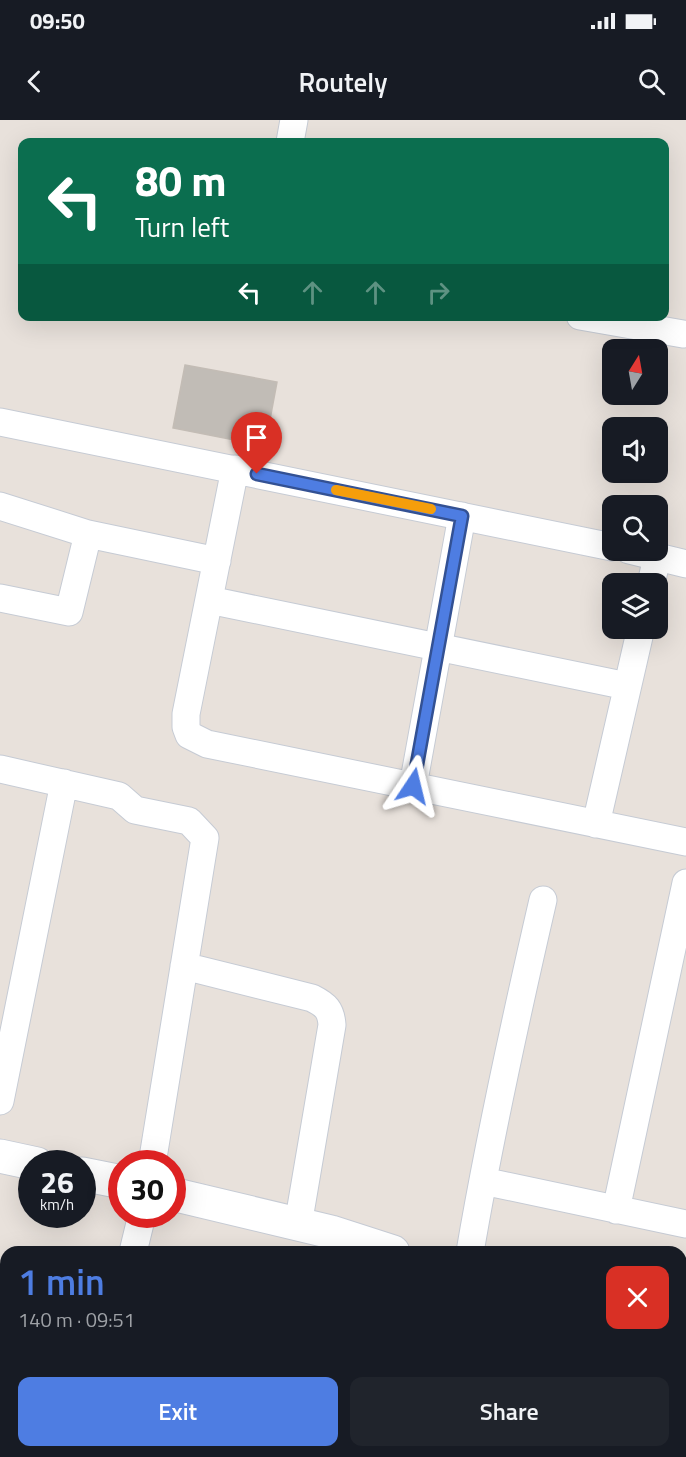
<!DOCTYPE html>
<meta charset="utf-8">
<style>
:root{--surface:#171b24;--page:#20242c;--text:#f1f3f6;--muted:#9ea1a6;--accent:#4e7de2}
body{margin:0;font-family:"Titillium Web",sans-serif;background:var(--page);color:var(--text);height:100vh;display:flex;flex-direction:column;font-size:22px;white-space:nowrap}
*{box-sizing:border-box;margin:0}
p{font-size:20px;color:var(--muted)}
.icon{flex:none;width:33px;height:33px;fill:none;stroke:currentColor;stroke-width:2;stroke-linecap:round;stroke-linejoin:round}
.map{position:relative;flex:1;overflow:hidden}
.side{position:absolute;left:0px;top:1126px;width:687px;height:212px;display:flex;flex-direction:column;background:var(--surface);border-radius:18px 18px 0 0;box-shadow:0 6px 24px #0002}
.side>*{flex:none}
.banner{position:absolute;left:18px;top:18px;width:651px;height:183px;border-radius:12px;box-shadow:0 6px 24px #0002;background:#0b6e4f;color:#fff;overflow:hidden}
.needle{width:39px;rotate:11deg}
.controls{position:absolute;left:602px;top:219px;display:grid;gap:12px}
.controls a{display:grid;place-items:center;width:66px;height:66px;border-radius:12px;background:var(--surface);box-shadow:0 6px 24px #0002;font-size:30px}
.speed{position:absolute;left:18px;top:1030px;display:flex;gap:12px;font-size:30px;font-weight:700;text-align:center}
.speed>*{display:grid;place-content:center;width:78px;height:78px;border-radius:50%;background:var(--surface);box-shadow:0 6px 24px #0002;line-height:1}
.speed small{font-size:15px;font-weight:400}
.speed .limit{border:9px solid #d22;background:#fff;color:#111}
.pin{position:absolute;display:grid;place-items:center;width:51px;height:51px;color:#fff;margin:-62px -26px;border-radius:50% 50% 50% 0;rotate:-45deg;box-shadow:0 0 6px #0007}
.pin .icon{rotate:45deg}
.me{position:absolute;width:66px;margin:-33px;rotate:10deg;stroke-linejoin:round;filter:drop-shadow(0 0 4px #0008)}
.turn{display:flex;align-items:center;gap:21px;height:126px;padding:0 18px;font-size:27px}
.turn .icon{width:78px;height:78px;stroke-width:2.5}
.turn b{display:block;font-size:42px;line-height:51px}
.lanes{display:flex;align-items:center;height:57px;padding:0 18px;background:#0003;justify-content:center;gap:30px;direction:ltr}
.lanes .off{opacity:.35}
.round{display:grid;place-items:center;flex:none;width:63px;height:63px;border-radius:12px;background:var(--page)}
.headline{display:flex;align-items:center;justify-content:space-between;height:102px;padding:0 18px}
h1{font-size:36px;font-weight:600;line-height:45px;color:var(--accent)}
.action{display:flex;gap:12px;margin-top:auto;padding:12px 18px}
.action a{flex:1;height:69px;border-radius:12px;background:var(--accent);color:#fff;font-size:24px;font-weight:600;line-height:69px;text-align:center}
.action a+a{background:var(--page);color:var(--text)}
.status{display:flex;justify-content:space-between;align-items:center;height:42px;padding:0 30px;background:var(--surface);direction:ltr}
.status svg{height:16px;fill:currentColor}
header{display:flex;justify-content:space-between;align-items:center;height:78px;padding:0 18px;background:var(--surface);font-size:27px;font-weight:600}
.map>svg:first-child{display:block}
.building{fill:#c1bcb6;stroke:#c3bcb5;stroke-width:1.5}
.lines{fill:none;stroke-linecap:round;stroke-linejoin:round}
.minor-casing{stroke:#c6cbd4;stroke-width:29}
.tertiary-casing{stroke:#c6cbd4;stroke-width:35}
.minor{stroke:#fff;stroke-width:27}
.tertiary{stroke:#fff;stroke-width:33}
.route-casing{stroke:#335193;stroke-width:15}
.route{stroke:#4e7de2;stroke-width:10}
.slow{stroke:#f59e0b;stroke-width:10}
</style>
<div class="status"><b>09:50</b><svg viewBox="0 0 49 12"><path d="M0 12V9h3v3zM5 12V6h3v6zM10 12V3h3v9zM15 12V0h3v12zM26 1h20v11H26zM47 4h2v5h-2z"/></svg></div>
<header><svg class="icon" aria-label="back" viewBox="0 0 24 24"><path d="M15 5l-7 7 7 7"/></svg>Routely<svg class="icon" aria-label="search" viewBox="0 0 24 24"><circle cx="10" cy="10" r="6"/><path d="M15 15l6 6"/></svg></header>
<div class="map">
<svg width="686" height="1337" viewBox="0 0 686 1337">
<rect width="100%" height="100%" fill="#e8e1db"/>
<path class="building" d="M185,245l92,17 -12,64 -92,-18z"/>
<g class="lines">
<g class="minor-casing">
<path id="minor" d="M290,22l4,-22
M580,196l103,18
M0,302l612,125
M235,349l-49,245v13l3,8 18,9 479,98
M0,386l88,28 129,27
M629,430l57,14
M651,464l6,-27
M0,478l69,14 19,-78
M209,480l418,86
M0,649l119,27 16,14 54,11 16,17 -53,326
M413,666l49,-270
M596,704l45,-196
M184,846l128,32c14,7 19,12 20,27l-34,200
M0,981l64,-318
M483,1061l203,43
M616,1090l70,-327
M133,1132l9,-37
M470,1132c20,-118 46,-235 73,-352
M83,1337l1,-5
M436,1337v-5"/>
</g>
<g class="tertiary-casing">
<path id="tertiary" d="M0,1036l37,8
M82,1054l40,8
M172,1074l159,38 62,20
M681,1239l5,1"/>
</g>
<use href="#minor" class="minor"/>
<use href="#tertiary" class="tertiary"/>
</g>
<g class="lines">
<g class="route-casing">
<path id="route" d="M257,354l205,42 -49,270"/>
</g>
<use href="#route" class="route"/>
<path class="slow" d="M336,370l95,19"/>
</g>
</svg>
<div class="controls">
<a><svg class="needle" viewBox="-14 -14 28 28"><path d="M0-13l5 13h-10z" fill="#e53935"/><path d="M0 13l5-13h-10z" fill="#9ea1a6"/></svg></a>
<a><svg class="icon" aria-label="sound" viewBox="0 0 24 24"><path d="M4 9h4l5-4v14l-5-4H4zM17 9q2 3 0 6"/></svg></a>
<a><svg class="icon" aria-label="search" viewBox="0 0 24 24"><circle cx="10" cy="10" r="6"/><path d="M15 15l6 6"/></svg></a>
<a><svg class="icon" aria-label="layers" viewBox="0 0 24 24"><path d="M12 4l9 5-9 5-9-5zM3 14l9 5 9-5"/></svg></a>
</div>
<div class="speed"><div>26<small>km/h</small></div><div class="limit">30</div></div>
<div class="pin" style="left:257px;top:354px;background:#d93025"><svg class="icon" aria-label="arrive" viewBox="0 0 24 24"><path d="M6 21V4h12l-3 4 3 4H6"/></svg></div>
<svg class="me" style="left:413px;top:666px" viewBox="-20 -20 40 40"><path d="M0-17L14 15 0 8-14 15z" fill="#4e7de2" stroke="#fff" stroke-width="4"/></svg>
<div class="banner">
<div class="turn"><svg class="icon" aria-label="left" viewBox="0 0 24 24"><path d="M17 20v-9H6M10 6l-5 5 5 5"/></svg><div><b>80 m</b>Turn left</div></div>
<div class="lanes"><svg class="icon" aria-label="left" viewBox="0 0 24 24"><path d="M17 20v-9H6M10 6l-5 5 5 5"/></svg><svg class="icon off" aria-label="ahead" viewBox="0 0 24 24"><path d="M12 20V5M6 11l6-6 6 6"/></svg><svg class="icon off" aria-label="ahead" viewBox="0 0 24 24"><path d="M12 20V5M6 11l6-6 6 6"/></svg><svg class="icon off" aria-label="right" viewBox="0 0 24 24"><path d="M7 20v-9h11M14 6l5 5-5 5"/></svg></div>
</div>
<section class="side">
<div class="headline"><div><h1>1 min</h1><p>140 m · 09:51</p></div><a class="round" style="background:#d93025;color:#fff"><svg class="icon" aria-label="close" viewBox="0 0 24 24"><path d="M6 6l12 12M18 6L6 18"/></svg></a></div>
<div class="action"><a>Exit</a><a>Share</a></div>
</section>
</div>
